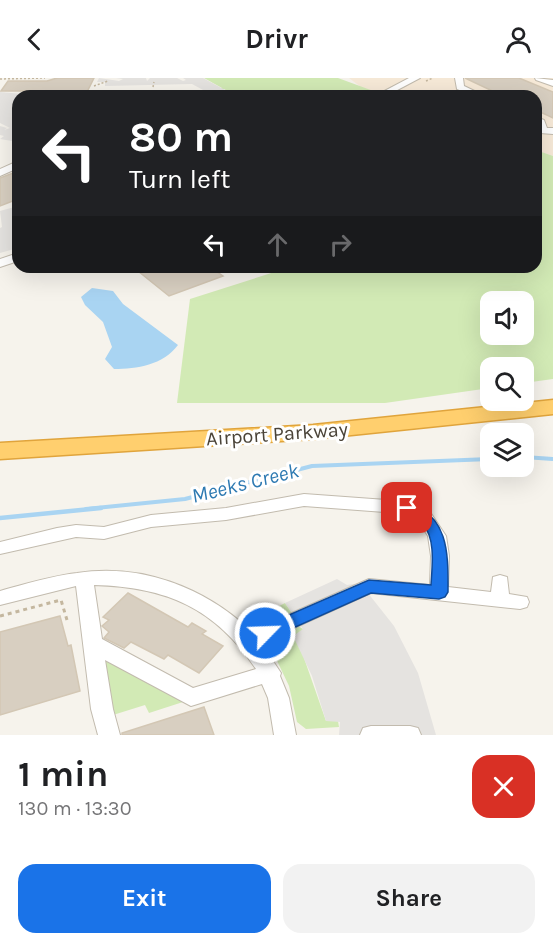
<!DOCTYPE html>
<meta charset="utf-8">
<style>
:root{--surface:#fff;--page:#f2f2f2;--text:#202124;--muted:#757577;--accent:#1a73e8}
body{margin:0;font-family:Karla,sans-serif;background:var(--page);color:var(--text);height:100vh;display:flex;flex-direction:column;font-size:22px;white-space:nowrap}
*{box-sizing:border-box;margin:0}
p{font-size:20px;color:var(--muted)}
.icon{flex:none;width:33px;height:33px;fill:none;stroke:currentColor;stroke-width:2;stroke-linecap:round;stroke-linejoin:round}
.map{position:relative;height:657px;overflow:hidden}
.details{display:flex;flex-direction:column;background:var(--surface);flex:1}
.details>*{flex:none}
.banner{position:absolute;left:12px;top:12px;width:530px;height:183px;border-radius:18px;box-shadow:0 6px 24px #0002;background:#202124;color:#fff;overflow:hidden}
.fabs{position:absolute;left:480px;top:213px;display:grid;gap:12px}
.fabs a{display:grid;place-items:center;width:54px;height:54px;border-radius:12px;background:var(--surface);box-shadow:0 6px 24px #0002;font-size:30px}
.pin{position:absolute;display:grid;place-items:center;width:51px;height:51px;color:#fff;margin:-26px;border-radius:12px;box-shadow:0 3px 9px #0006}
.me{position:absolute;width:66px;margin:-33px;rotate:66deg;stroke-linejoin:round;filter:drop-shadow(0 0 4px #0008)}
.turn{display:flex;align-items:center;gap:21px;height:126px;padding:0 18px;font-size:27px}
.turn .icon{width:78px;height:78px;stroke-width:2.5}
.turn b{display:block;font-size:42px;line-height:51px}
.lanes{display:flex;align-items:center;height:57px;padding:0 18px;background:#0003;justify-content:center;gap:30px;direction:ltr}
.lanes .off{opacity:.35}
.round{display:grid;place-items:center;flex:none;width:63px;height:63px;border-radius:18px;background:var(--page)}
.headline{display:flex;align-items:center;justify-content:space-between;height:102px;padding:0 18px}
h1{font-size:36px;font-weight:700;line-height:45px}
.cta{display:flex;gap:12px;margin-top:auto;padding:12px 18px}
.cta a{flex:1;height:69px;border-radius:18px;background:var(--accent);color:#fff;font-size:24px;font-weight:700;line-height:69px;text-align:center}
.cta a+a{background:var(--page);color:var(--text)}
header{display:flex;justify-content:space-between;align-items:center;height:78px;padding:0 18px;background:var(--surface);font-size:27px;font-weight:700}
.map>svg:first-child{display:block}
.commercial{fill:#f7ead8}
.green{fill:#d2eab5;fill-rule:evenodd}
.parking{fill:#e5e3e0}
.water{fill:#a9d4f2}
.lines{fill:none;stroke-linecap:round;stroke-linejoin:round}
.stream-far1{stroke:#a9d4f2;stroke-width:4}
.stream{stroke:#a9d4f2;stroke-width:4.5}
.building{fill:#d8cfc1;stroke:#d3c7b4;stroke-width:1.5}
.minor-casing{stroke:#c2bbae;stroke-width:2}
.highway-casing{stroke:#e0a43c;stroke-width:3}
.path-far1{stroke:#c4b79f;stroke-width:1.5;stroke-dasharray:2 2;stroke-linecap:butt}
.path{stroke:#c4b79f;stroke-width:3;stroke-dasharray:4 4;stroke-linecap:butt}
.minor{fill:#fff;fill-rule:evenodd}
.highway{fill:#ffcf6e;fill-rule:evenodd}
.route{fill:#1a73e8;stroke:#114b97;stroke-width:1.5}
.labels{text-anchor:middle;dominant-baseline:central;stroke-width:6;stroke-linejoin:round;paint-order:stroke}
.street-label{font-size:20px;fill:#4b4439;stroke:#fff}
.water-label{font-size:21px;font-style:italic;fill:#2e7ab2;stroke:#fff}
</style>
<header><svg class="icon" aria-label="back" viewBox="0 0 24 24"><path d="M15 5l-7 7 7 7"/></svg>Drivr<svg class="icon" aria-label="person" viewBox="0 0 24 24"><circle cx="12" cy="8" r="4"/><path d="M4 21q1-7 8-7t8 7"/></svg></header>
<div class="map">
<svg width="553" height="657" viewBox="0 0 553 657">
<rect width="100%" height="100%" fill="#f6f3ec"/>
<path class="commercial" d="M349,0h204v78l-17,-6v-54h-149l-26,-9z"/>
<path class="green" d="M204,0h134l49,18h-151l-12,-7 -7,1 5,-2z
M536,72l17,6v223l-29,4v-15h-34v20l-105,15h-208l13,-104 100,-32h246zM490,224h34v32h-34z
M285,525l7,10 -27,12 -15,-4z
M298,548l5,3 1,29 22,63h12l1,6 -33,2 -9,-7 -8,-36 -19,-40 5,-9z
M103,578l80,46 -34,11 -4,-8 -32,10z"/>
<path class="parking" d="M99,0l20,3 4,-2 -7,-1h30l1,3 3,-3h27l6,3 3,-1 -3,-2h20l33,18h-56l25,-5 -13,-7 -87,2v-4h-8z
M0,14l45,4h-27v46l-18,-3 4,-3 -4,-1v-9l7,2 -3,2 6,-2 -10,-5z
M18,128v42l-18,5v-25l2,-1 -2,-16z
M337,501l10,6 13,-2 34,43 24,47 18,62h-97l1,-13 -14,-1 -14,-45 -19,-40 10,-7 -18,-26z"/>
<path class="water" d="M92,210l21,3 10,13 55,41c-15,20 -41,24 -64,24l-9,-10 7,-12 -9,-25 -18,-17 -4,-8z"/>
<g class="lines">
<path class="stream-far1" d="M524,379l29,2
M86,431l99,-10 127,-33 178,-7"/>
<path class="stream" d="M0,440l101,-10"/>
</g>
<path class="building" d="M57,0h37l-9,18h-27l-10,-5h-47l7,-10h39z
M465,0h54l34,14v26l-17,-8v-14h-33z
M18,93v28l-18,7v-28z
M133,189h77l13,9 -54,20z
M128,515l60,34 4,-4 14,8 -4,3 21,12 -24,27 -31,-18 -4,4 -33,-17 -7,6 -20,-10 5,-6 -7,-6 7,-6 -6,-3z
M60,538l8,30 3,-1 9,46 -80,24v-83z
M204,629l10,28h-92v-2z"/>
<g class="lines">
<g class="minor-casing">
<path id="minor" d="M409,0h11l-34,18h-11z
M455,0h8l1,8 21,10h-11l-17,-7z
M535,0l18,2v6l-17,-6z
M536,39l8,3 3,8h6v6l-13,-1z
M18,83v7l-18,8v-7z
M18,175v8l-18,6v-8z
M304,416l96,7 30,11 16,24 3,20 -1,31 43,5 2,-15 7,-2 7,2 2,17 18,3 2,5 -2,5 -7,2 -149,-16 -110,50 20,30 -1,3 9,22 7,37h-22l-6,-37 -6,-14 -71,22 -86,-46 8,49 7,26h-22l-7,-26 -15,-123 -76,19v-14c25,-7 51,-15 77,-18 64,-10 127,14 174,58l118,-52 61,6 1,-29 -3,-20 -10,-16 -20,-7 -94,-7 -78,14 -75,7 -47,12 -28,-2 -76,17v-12l57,-14 19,-3 28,2 47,-12 75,-7zM94,507c73,2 121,23 162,84l-63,19 -91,-49z
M371,648h39l8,2 3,7h-61l3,-7z"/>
</g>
<g class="highway-casing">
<path id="highway" d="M553,322v14l-240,25 -313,20v-16l313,-18z"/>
</g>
<path class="path-far1" d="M0,1l45,-1
M426,3l7,-3
M94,8l14,-5
M153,9l1,-5
M32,13l-1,3 16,2
M46,18l8,-4"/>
<path class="path" d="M0,538l61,-16 6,20"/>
<use href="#minor" class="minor"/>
<use href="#highway" class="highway"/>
</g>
<path class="route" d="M407,425c43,12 41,53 41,89l-3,5 -6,2 -68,-6 -100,45h-12l-3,-5 3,-5 110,-48 62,5c1,-18 5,-46 -8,-61 -7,-7 -18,-8 -23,-16z"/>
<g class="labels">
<g class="street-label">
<text transform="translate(277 356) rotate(-4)">Airport Parkway</text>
</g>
<g class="water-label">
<text transform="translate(245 405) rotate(-14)">Meeks Creek</text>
</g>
</g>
</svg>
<div class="fabs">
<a><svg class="icon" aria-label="sound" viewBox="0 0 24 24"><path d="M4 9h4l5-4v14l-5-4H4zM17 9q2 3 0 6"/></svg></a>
<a><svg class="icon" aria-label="search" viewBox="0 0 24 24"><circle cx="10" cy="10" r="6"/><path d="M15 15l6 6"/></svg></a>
<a><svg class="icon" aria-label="layers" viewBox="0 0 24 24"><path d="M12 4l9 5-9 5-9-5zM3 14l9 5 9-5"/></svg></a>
</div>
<div class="pin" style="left:407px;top:430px;background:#d93025"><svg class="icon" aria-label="arrive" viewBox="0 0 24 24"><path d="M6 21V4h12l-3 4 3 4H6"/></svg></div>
<svg class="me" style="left:265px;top:555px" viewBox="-20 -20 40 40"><circle r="17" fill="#1a73e8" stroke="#fff" stroke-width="3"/><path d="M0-11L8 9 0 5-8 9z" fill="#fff"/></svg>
<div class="banner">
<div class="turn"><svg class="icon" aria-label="left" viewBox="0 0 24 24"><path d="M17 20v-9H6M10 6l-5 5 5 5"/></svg><div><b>80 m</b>Turn left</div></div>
<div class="lanes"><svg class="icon" aria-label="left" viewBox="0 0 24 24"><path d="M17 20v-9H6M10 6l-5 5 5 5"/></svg><svg class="icon off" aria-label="ahead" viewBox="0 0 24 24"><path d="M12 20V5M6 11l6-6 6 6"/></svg><svg class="icon off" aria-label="right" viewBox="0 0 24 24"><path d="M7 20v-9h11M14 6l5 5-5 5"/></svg></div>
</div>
</div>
<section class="details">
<div class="headline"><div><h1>1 min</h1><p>130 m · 13:30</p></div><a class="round" style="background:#d93025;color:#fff"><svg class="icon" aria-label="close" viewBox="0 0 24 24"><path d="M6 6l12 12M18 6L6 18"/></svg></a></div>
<div class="cta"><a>Exit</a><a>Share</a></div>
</section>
